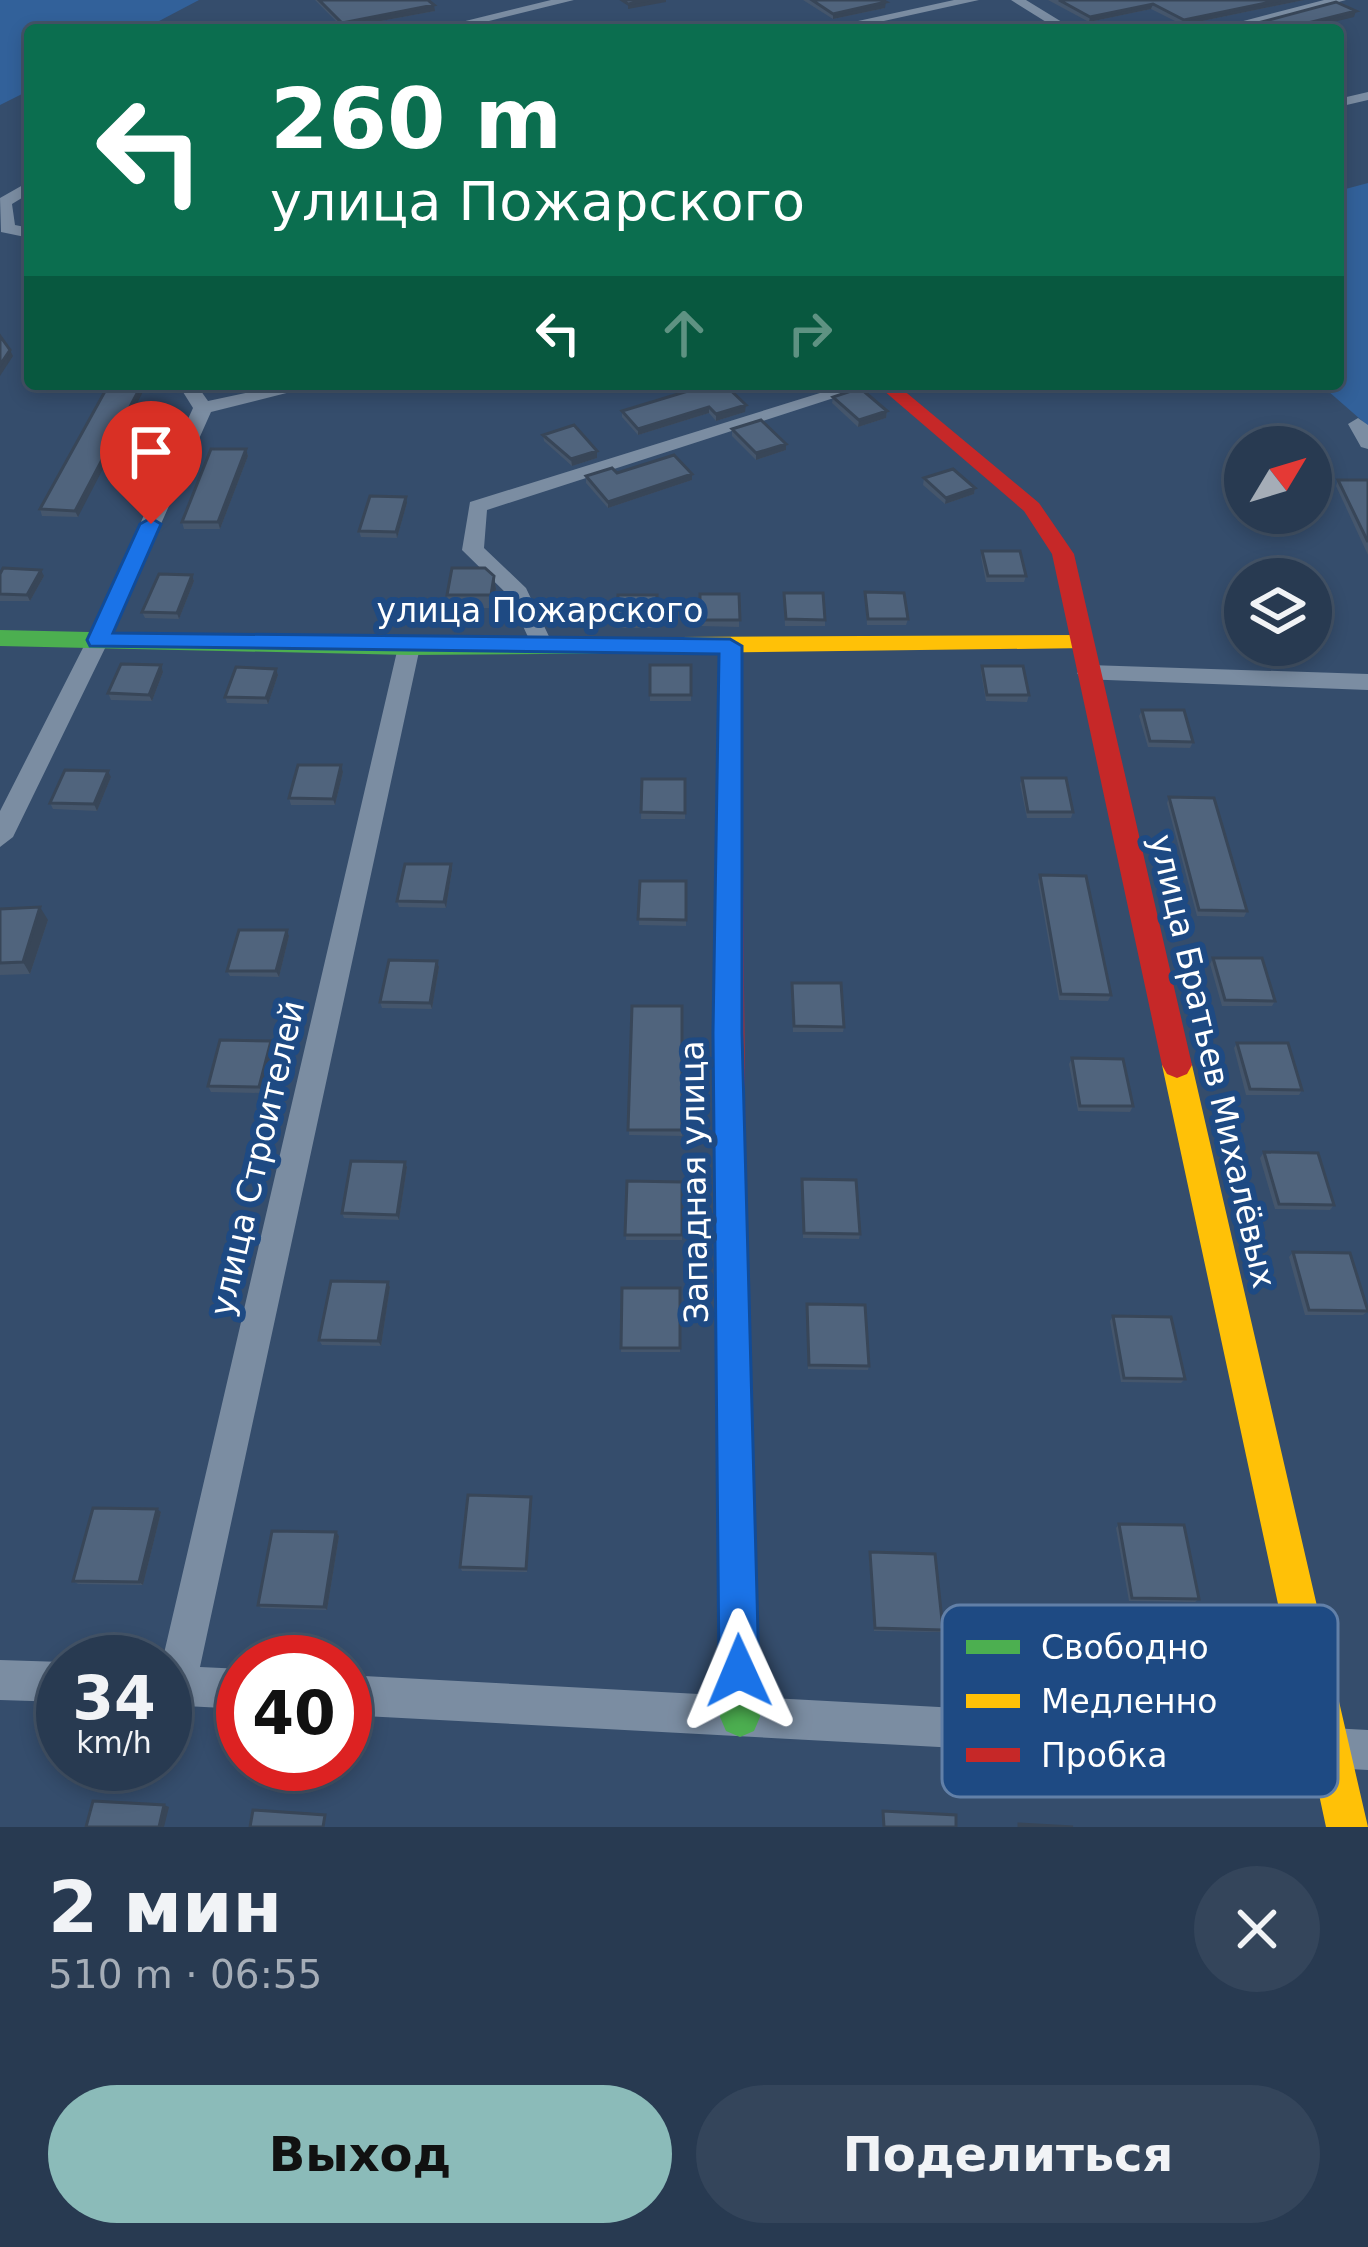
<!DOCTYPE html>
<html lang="ru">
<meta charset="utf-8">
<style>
:root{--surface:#283a51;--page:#34455b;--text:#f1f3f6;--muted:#a5adb7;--line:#445468;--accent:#8bbbb9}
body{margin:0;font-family:"DejaVu Sans",sans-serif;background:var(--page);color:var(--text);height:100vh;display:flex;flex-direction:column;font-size:45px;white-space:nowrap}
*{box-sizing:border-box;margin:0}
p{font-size:39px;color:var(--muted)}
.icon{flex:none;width:66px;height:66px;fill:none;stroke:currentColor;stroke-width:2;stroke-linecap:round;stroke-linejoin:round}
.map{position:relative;height:1827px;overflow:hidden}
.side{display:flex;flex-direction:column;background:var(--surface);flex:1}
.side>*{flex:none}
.top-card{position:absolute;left:24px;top:24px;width:1320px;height:366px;border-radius:12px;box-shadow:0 6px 18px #0003,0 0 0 3px var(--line);background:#0b6e4f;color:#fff;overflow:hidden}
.needle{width:78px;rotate:52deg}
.buttons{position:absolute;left:1224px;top:426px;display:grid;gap:24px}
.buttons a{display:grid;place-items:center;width:108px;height:108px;border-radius:50%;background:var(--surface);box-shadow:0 6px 18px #0003,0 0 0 3px var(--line);font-size:60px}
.speed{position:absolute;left:36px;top:1635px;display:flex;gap:24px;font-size:60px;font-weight:700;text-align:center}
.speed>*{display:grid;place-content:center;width:156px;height:156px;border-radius:50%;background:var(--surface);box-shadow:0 6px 18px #0003,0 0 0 3px var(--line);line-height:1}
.speed small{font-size:30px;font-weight:400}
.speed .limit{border:18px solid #d22;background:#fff;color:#111}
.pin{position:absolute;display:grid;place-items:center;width:102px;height:102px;color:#fff;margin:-123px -51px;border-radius:50% 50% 50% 0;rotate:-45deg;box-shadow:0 0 12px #0007}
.pin .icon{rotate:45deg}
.me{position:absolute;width:132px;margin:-66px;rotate:359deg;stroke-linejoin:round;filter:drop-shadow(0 0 9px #0008)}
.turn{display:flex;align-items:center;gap:42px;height:252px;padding:0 48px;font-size:54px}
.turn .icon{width:156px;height:156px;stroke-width:2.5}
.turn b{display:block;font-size:84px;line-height:102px}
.lanes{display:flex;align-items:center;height:114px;padding:0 48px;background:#0003;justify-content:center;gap:60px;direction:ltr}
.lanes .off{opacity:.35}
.round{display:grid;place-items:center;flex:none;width:126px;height:126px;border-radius:63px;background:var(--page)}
.summary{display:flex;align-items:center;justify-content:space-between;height:204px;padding:0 48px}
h1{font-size:72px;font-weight:800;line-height:90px}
.button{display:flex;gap:24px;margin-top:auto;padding:24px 48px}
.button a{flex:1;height:138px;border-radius:72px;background:var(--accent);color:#111;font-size:48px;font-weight:800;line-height:138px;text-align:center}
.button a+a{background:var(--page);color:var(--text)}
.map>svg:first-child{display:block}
.green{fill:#32619a}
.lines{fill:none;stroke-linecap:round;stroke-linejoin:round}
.street{fill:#7b8da2;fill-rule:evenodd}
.fast{fill:#4caf50;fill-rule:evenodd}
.slow{fill:#ffc107;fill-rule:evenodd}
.jam{fill:#c62828;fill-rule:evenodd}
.wall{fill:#45566c}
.shaded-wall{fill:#384658}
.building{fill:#50647d;stroke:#384658;stroke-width:3}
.route{fill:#1a73e8;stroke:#114b97;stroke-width:3}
.labels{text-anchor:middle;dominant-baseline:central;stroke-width:12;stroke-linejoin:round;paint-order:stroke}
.street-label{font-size:33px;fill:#fff;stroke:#1e4a83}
.key{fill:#1e4a83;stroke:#6280a8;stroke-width:3}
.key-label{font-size:33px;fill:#fff}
</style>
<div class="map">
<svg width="1368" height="1827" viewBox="0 0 1368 1827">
<rect width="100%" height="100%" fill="#354d6c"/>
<path class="green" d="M0,0h199l-57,30h-112v60l-30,15z
M1368,183v243l-48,-42h18v-193z"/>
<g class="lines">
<path class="street" d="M551,0h23l-121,30h-24z
M954,0h25l-136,30h-26z
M1011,0h15l49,30h-16z
M1324,0h22l-114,30h-23z
M1368,92v8l-30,7v-8z
M30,181v12l-18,11 3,21 15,3v10l-29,-6 -1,-34z
M178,384h18l12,17 79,-17h35l-111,28 -102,228 -96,197 -13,10v-36l87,-171 106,-232z
M849,384h28l-390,126 -3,38 42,40 28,59 -3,5h-16l-26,-56 -47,-46 8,-48z
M1358,418l10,7v24l-7,-2 -13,-23z
M409,639l11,8 -220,1020 43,2v40l-78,-4 -3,-43 236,-1015z
M1089,665l279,9v16l-287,-11 -4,-6z
M0,1660l63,2v40l-63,-2z
M345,1675l1023,55v40l-1023,-55z"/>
<path class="fast" d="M0,630l409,9 271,-2 11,8 -11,8 -271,2 -409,-9z
M730,1196l11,5 5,10 14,506 -6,14 -14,6 -14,-6 -6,-14 -6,-506 5,-10z"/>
<path class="slow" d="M1080,635l11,8 -3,5 -408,5 -11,-8 11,-8z
M1177,1052l10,4 5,9 176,762h-42l-164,-762 5,-9z"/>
<path class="jam" d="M876,384h20l143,119 35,51 118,511 -5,9 -10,4 -10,-4 -5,-9 -110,-511 -28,-43z
M730,638l11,8 5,565 -5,10 -11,5 -11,-5 -5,-10 5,-565z"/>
</g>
<path class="wall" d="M315,0h113l7,11 -92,17z
M803,0h79l3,8 -52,11z
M1048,0h256l-121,25 -32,-16 -62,13z
M109,384l-31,133 -36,-1 -2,-7z
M711,384l34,28 -29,9 -7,-8 -71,22 -16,-18v-6z
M833,397l54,14 -1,7 -28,9 -26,-24z
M732,429l54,21 -30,10 -24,-24z
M543,435l54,23 -25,8 -28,-25z
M246,449l2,7 -28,73h-36l-2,-7z
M586,476l106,4 -84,28 -22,-25z
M924,478l51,10 -1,6 -29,10 -22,-19z
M1338,480h30v75l-32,-69z
M407,503l-10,35 -36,-1 -2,-6z
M982,551l44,25 -2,6h-38l-5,-25z
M0,574l44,2 -14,25h-30z
M192,575l2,6 -15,38 -34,-1 -3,-6z
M494,576l2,13 -4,19h-43l-2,-13z
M865,592l43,27 -2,6h-39z
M700,594h39v33l-39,-1z
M618,595h39l-1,33h-39z
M784,599l41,21v6h-40z
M650,665h41v36h-41z
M982,666l47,29 -2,7 -41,-1 -5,-29z
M276,669l2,6 -10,29 -41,-1 -2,-6z
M163,672l-11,29 -41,-1 -3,-7z
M1142,710l51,32 -3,6 -42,-1 -9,-31z
M343,772l-8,33h-44l-2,-7z
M111,777l-14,34 -44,-2 -3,-6z
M1022,778l51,34 -2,6h-44l-7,-34z
M642,779h43v40h-44z
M1169,797l78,114 -3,6 -47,-1 -30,-113z
M451,864l1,6 -6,38 -47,-1 -2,-6z
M1040,875l71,120 -3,6 -49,-1 -21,-119z
M640,881h46v45l-47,-1z
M0,909l48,11 -18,54 -30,1z
M287,930l2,6 -10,41 -49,-1 -3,-5z
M1213,958l62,43 -3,5h-50l-12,-42z
M437,961l2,6 -7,42 -50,-1 -2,-6z
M791,988l53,39 -1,5h-50z
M632,1006h50v130l-53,-1z
M1237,1043l65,47 -3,5h-53l-12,-47z
M273,1047l-11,46 -51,-1 -3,-6z
M1072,1058l61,48 -3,6 -52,-1 -9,-47z
M1264,1152l70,53 -4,5 -55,-1 -15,-51z
M405,1162l2,5 -8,53 -55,-2 -2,-5z
M802,1179l58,55 -1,5 -56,-1z
M627,1181l55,1v58h-56z
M1293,1252l75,59 -5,4h-58l-16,-58z
M388,1282l2,5 -9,59 -59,-1 -3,-5z
M622,1288h58v64h-59z
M807,1304l62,62 -1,4 -60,-1z
M1113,1316l72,63 -4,4 -60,-1 -11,-61z
M531,1497l-4,75 -65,-1 -2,-4z
M161,1512l-18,73 -65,-1 -5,-3z
M1119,1524l80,75 -4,3 -66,-1 -13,-73z
M336,1532l3,4 -12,74 -66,-2 -3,-3z
M870,1552l73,78 -2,2 -67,-1 -5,-75z"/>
<path class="shaded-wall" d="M649,0h17v2l-38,7v-5z
M1280,0h24l-121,25 1,-5z
M886,2l-1,6 -52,11v-5z
M1153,4l-2,5 -62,13 1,-5z
M434,5l1,6 -92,17 -1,-5z
M1356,11l-2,6 -53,13h-21z
M10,350l3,6 -13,20v-11z
M142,384h5l-69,133 -3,-6z
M817,384h17l-17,5z
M746,405l-1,7 -29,9v-7z
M709,407v6l-71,22v-6z
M887,411l-1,7 -28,9 1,-7z
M786,444v6l-30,10v-7z
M246,449l2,7 -28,73 -2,-7z
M597,451v7l-25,8 -1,-7z
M692,474v6l-84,28v-6z
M975,488l-1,6 -29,10 1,-6z
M406,497l1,6 -10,35 -1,-6z
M41,570l3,6 -14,25 -3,-6z
M192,575l2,6 -15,38 -2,-6z
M494,576l2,13 -4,19 -1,-13z
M161,665l2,7 -11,29 -3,-6z
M276,669l2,6 -10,29 -2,-6z
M341,765l2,7 -8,33 -2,-6z
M108,771l3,6 -14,34 -3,-7z
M451,864l1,6 -6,38 -2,-6z
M40,907l8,13 -18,54 -7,-12z
M287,930l2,6 -10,41 -3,-6z
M437,961l2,6 -7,42 -2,-6z
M271,1041l2,6 -11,46 -3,-6z
M405,1162l2,5 -8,53 -2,-5z
M388,1282l2,5 -9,59 -3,-5z
M157,1509l4,3 -18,73 -4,-3z
M336,1532l3,4 -12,74 -3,-3z
M164,1805l5,2 -5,20h-5z"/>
<path class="building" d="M319,0h109l6,5 -92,18z
M622,0h27l-21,4z
M812,0h70l4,2 -53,12z
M1059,0h221l-96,20 -31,-16 -63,13z
M1336,2l20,9 -76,19h-7l-15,-7z
M0,336l10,14 -10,15z
M109,384h33l-67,127 -35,-2z
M711,384h13l22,21 -30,9 -7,-7 -71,22 -16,-18z
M860,388l27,23 -28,9 -26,-23z
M761,420l25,24 -30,9 -24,-24z
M574,425l23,26 -26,8 -28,-24z
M211,449h35l-28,73h-36z
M674,455l18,19 -84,28 -22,-26 26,-8 5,5z
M953,469l22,19 -29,10 -22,-20z
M1338,480h30v62z
M370,496l36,1 -10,35 -37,-1z
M982,551h38l6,25h-38z
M3,568l38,2 -14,25 -27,-1v-20z
M452,568h33l9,8 -3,19h-44z
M159,574l33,1 -15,38 -35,-1z
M865,592l39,1 4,26h-40z
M784,593h39l2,27 -39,-1z
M700,594h39l1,26h-40z
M618,595h39l-1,26h-39z
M121,664l40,1 -12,30 -41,-2z
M650,665h41v30h-41z
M982,666h41l6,29h-42z
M236,667l40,2 -10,29 -41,-1z
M1142,710h42l9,32 -43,-1z
M298,765h43l-8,34 -44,-1z
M65,770l43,1 -14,33 -44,-1z
M1022,778h44l7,34h-45z
M642,779h43v34l-44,-1z
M1169,797l45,1 33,113 -48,-1z
M405,864h46l-7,38 -47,-1z
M1040,875l46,1 25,119 -50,-1z
M640,881h46v39l-48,-1z
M40,907l-17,55 -23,1v-54z
M239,930h48l-11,41h-49z
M1213,958h49l13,43 -50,-1z
M389,960l48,1 -7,42 -50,-1z
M792,983h49l3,44 -50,-1z
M632,1006h50v124h-54z
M220,1040l51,1 -12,46 -51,-1z
M1237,1043h51l14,47 -52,-1z
M1072,1058l51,1 10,47h-53z
M1264,1152l54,1 16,52 -55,-1z
M351,1161l54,1 -8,53 -55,-2z
M802,1179l54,1 4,54 -56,-1z
M627,1181l55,1v53h-57z
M1293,1252l57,1 18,58 -59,-1z
M331,1281l57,1 -10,59 -59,-1z
M622,1288h58v60h-59z
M807,1304l58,1 4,61 -60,-1z
M1113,1316l58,1 14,62 -61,-1z
M468,1495l63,2 -5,72 -66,-2z
M93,1508l64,1 -18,73 -66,-1z
M1119,1524l65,1 15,74 -67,-1z
M272,1531l64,1 -12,75 -66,-2z
M870,1552l65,2 8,76 -68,-2z
M93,1801l71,4 -5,22h-73z
M253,1810l72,5 -2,12h-73z
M883,1811l73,4v12h-72z
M1019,1824l54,3h-54z"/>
<path class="route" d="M151,518l10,6 -48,109 617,6 12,7v387l17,638 -6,14 -14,6 -14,-6 -6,-14 -6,-638 6,-379 -629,-8 -3,-6 53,-116z"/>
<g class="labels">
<g class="street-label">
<text x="540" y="610">улица Пожарского</text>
<text transform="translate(1213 1061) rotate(77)">улица Братьев Михалёвых</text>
<text transform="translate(257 1158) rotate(-77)">улица Строителей</text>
<text transform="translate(694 1182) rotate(-91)">Западная улица</text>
</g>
</g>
<rect x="942" y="1605" width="396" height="192" rx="18" class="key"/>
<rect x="966" y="1640" width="54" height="14" fill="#4caf50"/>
<rect x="966" y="1694" width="54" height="14" fill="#ffc107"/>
<rect x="966" y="1748" width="54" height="14" fill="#c62828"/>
<g class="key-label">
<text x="1041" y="1659">Свободно</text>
<text x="1041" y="1713">Медленно</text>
<text x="1041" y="1767">Пробка</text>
</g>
</svg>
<div class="buttons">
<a><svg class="needle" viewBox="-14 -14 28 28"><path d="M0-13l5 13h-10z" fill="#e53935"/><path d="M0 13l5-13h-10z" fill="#a5adb7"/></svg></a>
<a><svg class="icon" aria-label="layers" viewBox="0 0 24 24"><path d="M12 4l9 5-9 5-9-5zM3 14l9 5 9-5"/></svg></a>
</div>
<div class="speed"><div>34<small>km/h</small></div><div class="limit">40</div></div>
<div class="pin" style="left:151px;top:524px;background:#d93025"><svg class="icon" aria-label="arrive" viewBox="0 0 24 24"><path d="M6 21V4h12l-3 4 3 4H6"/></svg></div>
<svg class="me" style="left:739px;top:1671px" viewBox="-20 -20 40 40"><path d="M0-17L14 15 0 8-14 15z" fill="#1a73e8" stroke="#fff" stroke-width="4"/></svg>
<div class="top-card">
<div class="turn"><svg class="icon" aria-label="left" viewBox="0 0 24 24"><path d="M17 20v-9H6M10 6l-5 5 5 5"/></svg><div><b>260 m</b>улица Пожарского</div></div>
<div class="lanes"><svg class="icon" aria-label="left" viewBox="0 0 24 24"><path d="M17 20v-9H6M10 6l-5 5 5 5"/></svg><svg class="icon off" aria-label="ahead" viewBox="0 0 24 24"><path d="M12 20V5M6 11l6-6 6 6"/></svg><svg class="icon off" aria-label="right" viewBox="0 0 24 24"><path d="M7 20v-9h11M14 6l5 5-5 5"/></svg></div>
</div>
</div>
<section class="side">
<div class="summary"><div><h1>2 мин</h1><p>510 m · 06:55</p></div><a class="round"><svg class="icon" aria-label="close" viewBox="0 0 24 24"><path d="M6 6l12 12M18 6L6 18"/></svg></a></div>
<div class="button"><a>Выход</a><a>Поделиться</a></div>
</section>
